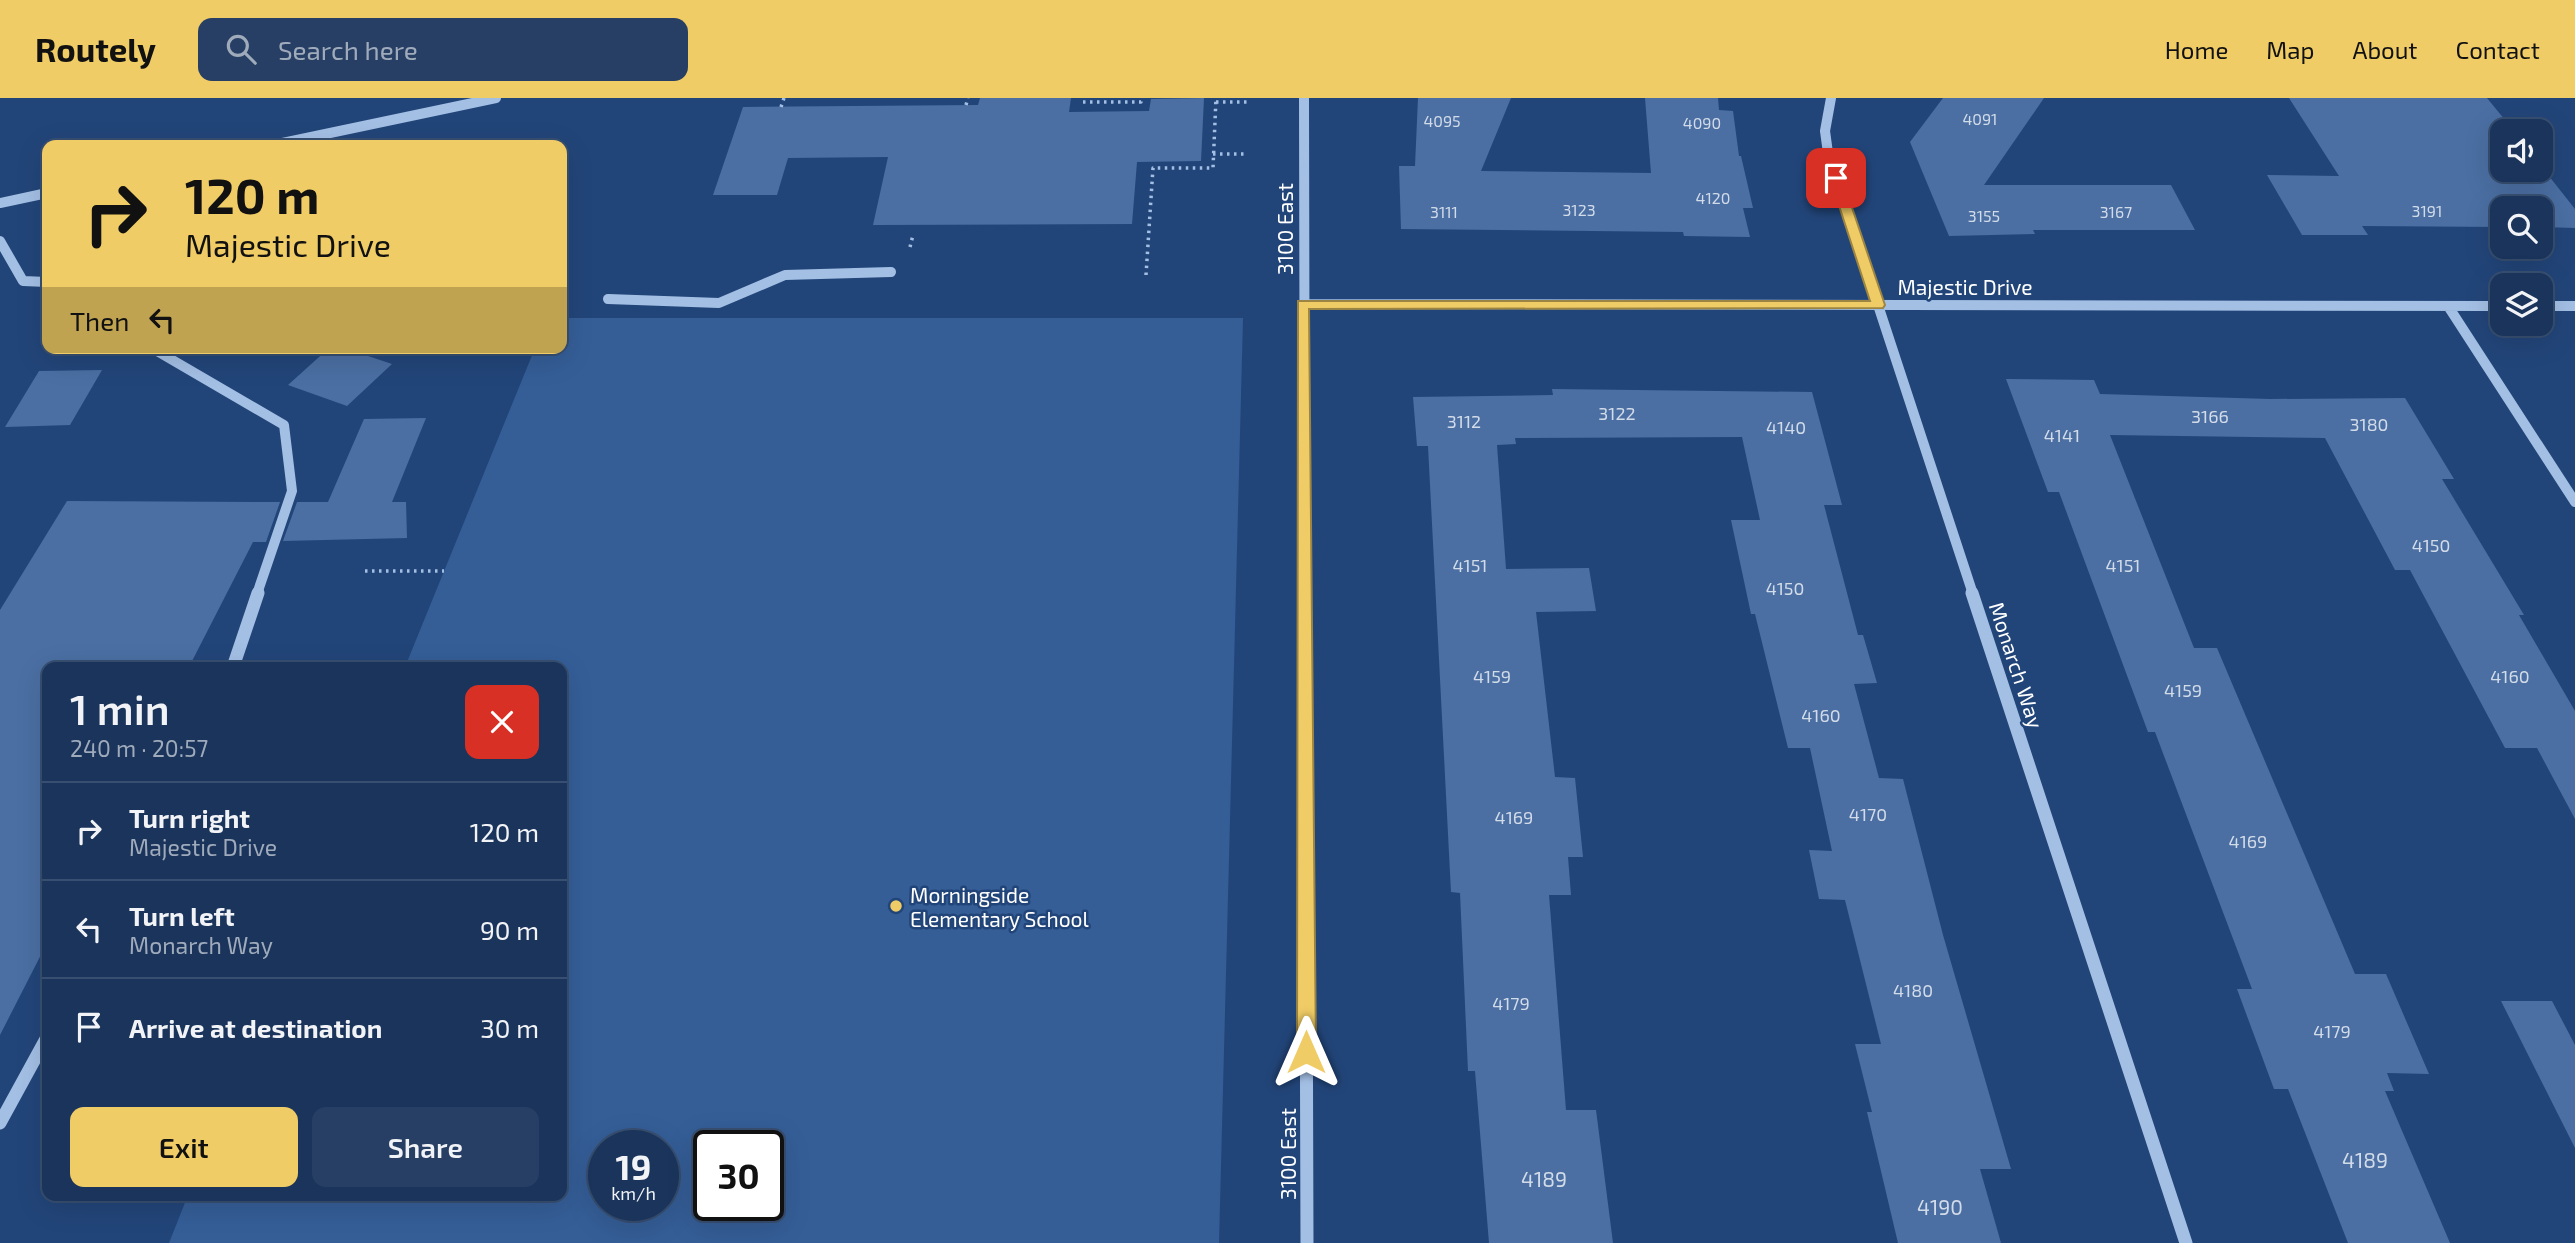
<!DOCTYPE html>
<meta charset="utf-8">
<style>
:root{--surface:#1a345b;--page:#273f64;--text:#f1f3f6;--muted:#9faabb;--line:#384f71;--accent:#f0cc66}
body{margin:0;font-family:"Exo 2",sans-serif;background:var(--page);color:var(--text);height:100vh;display:flex;flex-direction:column;font-size:26px;white-space:nowrap}
*{box-sizing:border-box;margin:0}
p{font-size:23px;color:var(--muted)}
.icon{flex:none;width:38px;height:38px;fill:none;stroke:currentColor;stroke-width:2;stroke-linecap:round;stroke-linejoin:round}
.map{position:relative;flex:1;overflow:hidden}
.sheet{position:absolute;left:42px;top:564px;width:525px;height:539px;display:flex;flex-direction:column;background:var(--surface);border-radius:14px;box-shadow:0 7px 28px #0002,0 0 0 2px var(--line)}
.sheet>*{flex:none}
.banner{position:absolute;left:42px;top:42px;width:525px;height:214px;border-radius:14px;box-shadow:0 7px 28px #0002,0 0 0 2px var(--line);background:#f0cc66;color:#111;overflow:hidden}
.controls{position:absolute;left:2490px;top:21px;display:grid;gap:14px}
.controls a{display:grid;place-items:center;width:63px;height:63px;border-radius:14px;background:var(--surface);box-shadow:0 7px 28px #0002,0 0 0 2px var(--line);font-size:35px}
.speed{position:absolute;left:588px;top:1032px;display:flex;gap:14px;font-size:35px;font-weight:700;text-align:center}
.speed>*{display:grid;place-content:center;width:91px;height:91px;border-radius:50%;background:var(--surface);box-shadow:0 7px 28px #0002,0 0 0 2px var(--line);line-height:1}
.speed small{font-size:18px;font-weight:400}
.speed .limit{border:4px solid #111;border-radius:10px;background:#fff;color:#111}
.pin{position:absolute;display:grid;place-items:center;width:60px;height:60px;color:#fff;margin:-30px;border-radius:14px;box-shadow:0 4px 10px #0006}
.me{position:absolute;width:77px;margin:-38px;rotate:0deg;stroke-linejoin:round;filter:drop-shadow(0 0 5px #0008)}
.turn{display:flex;align-items:center;gap:24px;height:147px;padding:0 28px;font-size:32px}
.turn .icon{width:91px;height:91px;stroke-width:2.5}
.turn b{display:block;font-size:49px;line-height:60px}
.then{display:flex;align-items:center;height:66px;padding:0 28px;background:#0003;gap:14px;font-size:26px}
.round{display:grid;place-items:center;flex:none;width:74px;height:74px;border-radius:14px;background:var(--page)}
.headline{display:flex;align-items:center;justify-content:space-between;height:119px;padding:0 28px}
h1{font-size:42px;font-weight:600;line-height:52px}
.action{display:flex;gap:14px;margin-top:auto;padding:14px 28px}
.action a{flex:1;height:80px;border-radius:14px;background:var(--accent);color:#111;font-size:28px;font-weight:600;line-height:80px;text-align:center}
.action a+a{background:var(--page);color:var(--text)}
ul{padding:0;list-style:none}
li{display:flex;align-items:center;gap:21px;height:98px;padding:0 28px;border-top:2px solid var(--line)}
li div{flex:1}
li b{display:block;font-size:26px}
li em{font-style:normal}
header{display:flex;align-items:center;gap:42px;box-sizing:border-box;height:98px;padding:0 35px;background:var(--accent);color:#111}
header strong{font-size:33px}
nav{display:flex;gap:38px;margin-inline-start:auto;font-size:24px}
.search{width:490px;height:63px;background:var(--page);display:flex;align-items:center;gap:18px;box-sizing:border-box;padding:0 24px;border-radius:14px;color:var(--muted);font-size:26px}
.map>svg:first-child{display:block}
.green{fill:#355e97;fill-rule:evenodd}
.building{fill:#4b6fa3}
.lines{fill:none;stroke-linecap:round;stroke-linejoin:round}
.path{stroke:#a3bfe4;stroke-width:3.5;stroke-dasharray:2.5 4.5;stroke-linecap:butt}
.minor-far1{stroke:#a3bfe4;stroke-width:10}
.minor{stroke:#a3bfe4;stroke-width:13}
.route{fill:#f0cc66;stroke:#9c8542;stroke-width:2}
.poi-dot{fill:#f0cc66;stroke:#224579;stroke-width:2.5}
.labels{text-anchor:middle;dominant-baseline:central;stroke-width:5;stroke-linejoin:round;paint-order:stroke}
.far-number-label{font-size:16px;fill:#d2dbe8}
.number-label{font-size:18px;fill:#d2dbe8}
.street-label{font-size:21px;fill:#fff;stroke:#224579}
.poi-label{font-size:21px;fill:#fff;stroke:#224579;text-anchor:start}
.near-number-label{font-size:21px;fill:#d2dbe8}
</style>
<header>
<strong>Routely</strong>
<div class="search"><svg class="icon" aria-label="search" viewBox="0 0 24 24"><circle cx="10" cy="10" r="6"/><path d="M15 15l6 6"/></svg>Search here</div>
<nav><a>Home</a><a>Map</a><a>About</a><a>Contact</a></nav>
</header>
<div class="map">
<svg width="2575" height="1145" viewBox="0 0 2575 1145">
<rect width="100%" height="100%" fill="#224579"/>
<path class="green" d="M562,220h681l-24,925h-1050l19,-48h374v-528h-157l130,-319h27zM604,1048h59v60h-59zM709,1048h59v60h-59z"/>
<path class="building" d="M980,0h91l-2,14 80,-1 2,-12 53,-1 -3,63 -64,1 -5,62 -259,1 15,-68 -100,1 -11,37h-64l30,-88 235,-2z
M1418,0h93l-30,73 170,2 -6,-75h73l1,12 14,1 6,45h2l12,52h-10l7,29 -66,-1 -1,-4 -282,-3 -2,-63h16z
M1943,0h101l-60,87h187l24,45h-162l2,4 -86,2 -39,-94z
M2289,0h198l27,33h-12v39h39v-4l34,43v19l-34,-1v-19h-39v19l-140,-1 6,9h-66l-35,-60 72,1z
M329,250h15l48,16 -45,42 -59,-21z
M102,272l-32,55 -65,2 34,-56z
M2006,281l88,1 6,14 170,5 135,-1 49,81h-12l82,136h-5l56,96v108l-38,-71h-32l-95,-178h-15l-70,-132 -215,-3 84,213h23l138,326h31l43,100 -42,-1 7,18h-9l65,152h-102l-60,-154h-14l-37,-100h15l-97,-257h-7l-89,-240h-11z
M1552,291l260,3 30,113h-18l34,130h5l14,48 -23,1 25,94 24,1 40,156 68,234h-31l21,74h-103l-31,-131h5l-17,-68h26l-36,-144 -26,-1 -10,-49 23,1 -22,-103h-22l-33,-134h-4l-20,-94h29l-18,-83 -227,1 1,6 -19,1 9,124 83,-1 7,43 -60,1 19,165 20,1 8,79h-15l3,38h-22l17,215h30l17,133h-124l-14,-172h-7l-8,-178 -9,-1 -23,-446h-11l-4,-49 140,-2z
M426,320l-34,84h14l1,36 -124,3 14,-39h31l36,-83z
M67,403l213,1 -14,40h-13l-64,125h-142v276l-47,92v-425z
M2501,903h51l23,44v103z"/>
<g class="lines">
<path class="path" d="M1083,4h58v-4
M1216,4h33
M966,7l2,-7
M781,9l3,-9
M1213,56h34
M910,149l3,-12
M1146,177l7,-107h60l3,-70
M365,473h79"/>
<path class="minor-far1" d="M1304,0l1,496
M1831,0l-6,33 3,22 145,441
M273,47l223,-47
M0,105l47,-10
M0,143l23,40 24,1
M608,201l111,4 66,-28 106,-3
M1302,206l1200,2
M2448,208l127,196
M2541,208h34
M157,253l127,74 8,66 -35,103"/>
<path class="minor" d="M1305,495l2,650
M1972,495l214,650
M233,569l25,-74
M0,1025l47,-86"/>
</g>
<path class="route" d="M1836,76l6,4 43,127 -2,3 -574,1 7,743 -3,6 -7,3 -6,-3 -3,-6 1,-751h572l-40,-123z"/>
<circle class="poi-dot" cx="896" cy="808" r="7"/>
<g class="labels">
<g class="far-number-label">
<text x="1980" y="20">4091</text>
<text x="1442" y="22">4095</text>
<text x="1702" y="24">4090</text>
<text x="1713" y="99">4120</text>
<text x="1579" y="111">3123</text>
<text x="2427" y="112">3191</text>
<text x="1444" y="113">3111</text>
<text x="2116" y="113">3167</text>
<text x="1984" y="117">3155</text>
</g>
<g class="number-label">
<text x="1617" y="315">3122</text>
<text x="2210" y="318">3166</text>
<text x="1464" y="323">3112</text>
<text x="2369" y="326">3180</text>
<text x="1786" y="329">4140</text>
<text x="2062" y="337">4141</text>
<text x="2431" y="447">4150</text>
<text x="1470" y="467">4151</text>
<text x="2123" y="467">4151</text>
<text x="1785" y="490">4150</text>
<text x="1492" y="578">4159</text>
<text x="2510" y="578">4160</text>
<text x="2183" y="592">4159</text>
<text x="1821" y="617">4160</text>
<text x="1868" y="716">4170</text>
<text x="1514" y="719">4169</text>
<text x="2248" y="743">4169</text>
<text x="1913" y="892">4180</text>
<text x="1511" y="905">4179</text>
<text x="2332" y="933">4179</text>
</g>
<g class="street-label">
<text transform="translate(1284 131) rotate(-90)">3100 East</text>
<text x="1965" y="188">Majestic Drive</text>
<text transform="translate(2017 567) rotate(72)">Monarch Way</text>
<text transform="translate(1287 1056) rotate(-90)">3100 East</text>
</g>
<g class="poi-label">
<text x="910" y="796">Morningside<tspan x="910" dy="24">Elementary School</tspan></text>
</g>
<g class="near-number-label">
<text x="2365" y="1061">4189</text>
<text x="1544" y="1080">4189</text>
<text x="1940" y="1108">4190</text>
</g>
</g>
</svg>
<div class="controls">
<a><svg class="icon" aria-label="sound" viewBox="0 0 24 24"><path d="M4 9h4l5-4v14l-5-4H4zM17 9q2 3 0 6"/></svg></a>
<a><svg class="icon" aria-label="search" viewBox="0 0 24 24"><circle cx="10" cy="10" r="6"/><path d="M15 15l6 6"/></svg></a>
<a><svg class="icon" aria-label="layers" viewBox="0 0 24 24"><path d="M12 4l9 5-9 5-9-5zM3 14l9 5 9-5"/></svg></a>
</div>
<div class="speed"><div>19<small>km/h</small></div><div class="limit">30</div></div>
<div class="pin" style="left:1836px;top:80px;background:#d93025"><svg class="icon" aria-label="arrive" viewBox="0 0 24 24"><path d="M6 21V4h12l-3 4 3 4H6"/></svg></div>
<svg class="me" style="left:1306px;top:954px" viewBox="-20 -20 40 40"><path d="M0-17L14 15 0 8-14 15z" fill="#f0cc66" stroke="#fff" stroke-width="4"/></svg>
<div class="banner">
<div class="turn"><svg class="icon" aria-label="right" viewBox="0 0 24 24"><path d="M7 20v-9h11M14 6l5 5-5 5"/></svg><div><b>120 m</b>Majestic Drive</div></div>
<div class="then">Then<svg class="icon" aria-label="left" viewBox="0 0 24 24"><path d="M17 20v-9H6M10 6l-5 5 5 5"/></svg></div>
</div>
<section class="sheet">
<div class="headline"><div><h1>1 min</h1><p>240 m · 20:57</p></div><a class="round" style="background:#d93025;color:#fff"><svg class="icon" aria-label="close" viewBox="0 0 24 24"><path d="M6 6l12 12M18 6L6 18"/></svg></a></div>
<ul>
<li><svg class="icon" aria-label="right" viewBox="0 0 24 24"><path d="M7 20v-9h11M14 6l5 5-5 5"/></svg><div><b>Turn right</b><p>Majestic Drive</p></div><em>120 m</em></li>
<li><svg class="icon" aria-label="left" viewBox="0 0 24 24"><path d="M17 20v-9H6M10 6l-5 5 5 5"/></svg><div><b>Turn left</b><p>Monarch Way</p></div><em>90 m</em></li>
<li><svg class="icon" aria-label="arrive" viewBox="0 0 24 24"><path d="M6 21V4h12l-3 4 3 4H6"/></svg><div><b>Arrive at destination</b></div><em>30 m</em></li>
</ul>
<div class="action"><a>Exit</a><a>Share</a></div>
</section>
</div>
